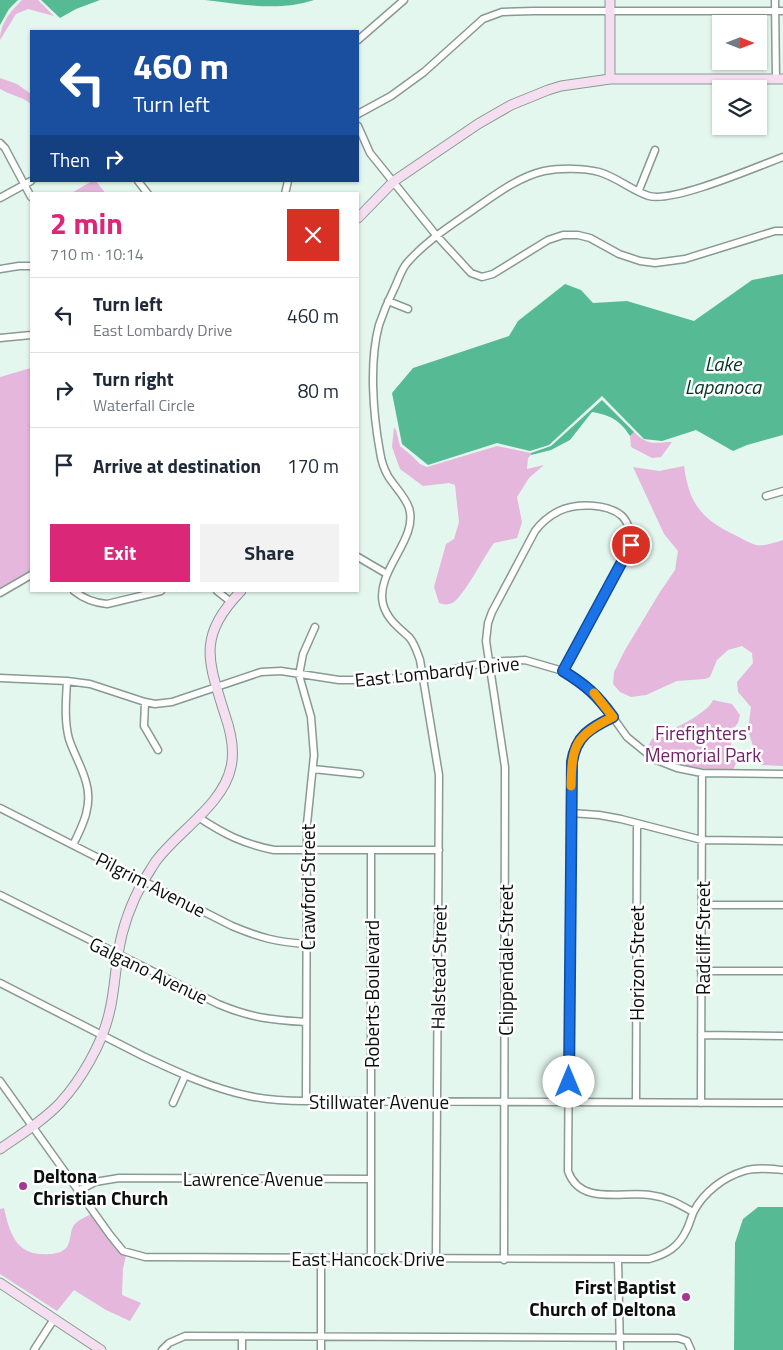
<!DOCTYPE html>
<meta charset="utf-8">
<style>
:root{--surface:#fff;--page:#f2f2f3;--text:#1f2937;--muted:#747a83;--line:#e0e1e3;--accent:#db2777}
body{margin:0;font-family:"Titillium Web",sans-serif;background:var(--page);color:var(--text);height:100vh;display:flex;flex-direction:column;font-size:19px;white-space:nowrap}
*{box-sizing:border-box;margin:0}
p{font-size:16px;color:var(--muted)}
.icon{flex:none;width:28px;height:28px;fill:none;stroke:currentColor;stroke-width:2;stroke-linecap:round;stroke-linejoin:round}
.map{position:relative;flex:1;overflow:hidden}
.side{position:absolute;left:30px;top:192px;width:329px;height:400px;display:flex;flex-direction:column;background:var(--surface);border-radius:0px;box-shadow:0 1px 4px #0004}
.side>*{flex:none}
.hud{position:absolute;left:30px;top:30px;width:329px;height:152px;border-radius:0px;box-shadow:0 1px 4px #0004;background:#1a4fa0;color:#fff;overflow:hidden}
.needle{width:32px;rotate:90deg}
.fabs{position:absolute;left:712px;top:15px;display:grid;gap:10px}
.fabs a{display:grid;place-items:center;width:55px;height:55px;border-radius:0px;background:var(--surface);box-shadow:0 1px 4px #0004;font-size:25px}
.pin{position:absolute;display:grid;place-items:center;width:42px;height:42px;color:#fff;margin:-21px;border:2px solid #fff;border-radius:50%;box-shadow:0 1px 5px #0007}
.me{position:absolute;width:55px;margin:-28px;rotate:0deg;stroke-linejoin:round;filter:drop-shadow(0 0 4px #0008)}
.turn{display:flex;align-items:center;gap:18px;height:105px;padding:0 20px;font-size:22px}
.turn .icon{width:65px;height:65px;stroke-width:2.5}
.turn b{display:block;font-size:35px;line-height:42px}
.then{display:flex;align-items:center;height:48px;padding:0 20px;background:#0003;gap:10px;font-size:19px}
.round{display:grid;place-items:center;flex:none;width:52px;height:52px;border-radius:0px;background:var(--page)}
.head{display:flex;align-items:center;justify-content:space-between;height:85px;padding:0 20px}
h1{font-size:30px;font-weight:700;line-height:38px;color:var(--accent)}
.action{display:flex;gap:10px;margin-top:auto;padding:10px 20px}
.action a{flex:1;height:58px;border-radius:0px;background:var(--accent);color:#fff;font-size:20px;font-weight:700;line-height:58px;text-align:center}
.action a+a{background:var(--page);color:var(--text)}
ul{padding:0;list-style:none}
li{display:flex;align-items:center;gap:15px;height:75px;padding:0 20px;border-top:1px solid var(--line)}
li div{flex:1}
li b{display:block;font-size:19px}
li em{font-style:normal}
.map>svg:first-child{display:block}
.green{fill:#e5b7dc}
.water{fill:#56bb95}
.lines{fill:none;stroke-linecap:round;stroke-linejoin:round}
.street-casing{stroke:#889a91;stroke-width:9}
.secondary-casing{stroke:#889a91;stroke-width:11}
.street{stroke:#fff;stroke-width:6}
.secondary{stroke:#f4def0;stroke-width:9}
.route-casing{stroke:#114b97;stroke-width:12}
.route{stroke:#1a73e8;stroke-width:9}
.slow{stroke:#f59e0b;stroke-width:9}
.poi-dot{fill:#a43796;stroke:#fff;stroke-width:2}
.labels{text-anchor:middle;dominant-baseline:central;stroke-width:5;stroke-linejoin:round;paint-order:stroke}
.street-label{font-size:19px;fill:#0a100d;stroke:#fff}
.park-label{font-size:19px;fill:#722168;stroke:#fff}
.poi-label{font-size:19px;font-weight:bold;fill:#0a100d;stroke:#fff;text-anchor:start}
.water-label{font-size:20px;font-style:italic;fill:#063525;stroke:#fff}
</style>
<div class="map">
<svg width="783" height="1350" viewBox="0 0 783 1350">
<rect width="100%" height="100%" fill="#e4f7ee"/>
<path class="green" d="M22,0h16l16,16 -26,-7 -12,5 -16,26c0,-17 11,-29 22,-40z
M0,78l17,6 14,10v10c-8,-7 -21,-9 -31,-15z
M92,181h4l10,13h-36z
M31,368v204l-31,17v-212z
M394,427l2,3 4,16 11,9 9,9 7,3 70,-21 34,7v2l-3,3 -1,11 17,-4 -15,13 -12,19 5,25 -5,16 -23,5c-11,15 -27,48 -40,59 -5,3 -10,3 -15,1l-5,-16 12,-43 8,-5 5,-17 -4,-37 -6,-2 -26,3 -23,-17 -8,-22z
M634,432c15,15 21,10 38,10l-11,15 -9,1 -21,-11 -1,-11z
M684,466c5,37 17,53 51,69 6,3 14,8 21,10 7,2 20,-3 27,-5v226l-22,-1 -6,-7 -2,-12 -5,-16 3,-23 -13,-15 -1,-10 16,-19 -1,-10 -10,-7 -14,4 -11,10 -7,17 -5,2 -28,2 -31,14 -15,2 -11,-5 -7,-8 1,-12 11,-22 35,-58 15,-22 3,-19 -14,-17 -31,-67 26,4z
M713,700l19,4 8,11 -2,8 -10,12 9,26 -4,9c-29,-1 -62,-1 -85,-21v-3l4,-7c15,-7 56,-25 61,-39z
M4,1208c6,27 13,49 46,46 5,0 13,-2 17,-7 4,-6 3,-17 7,-22 4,-5 12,-8 17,-11l30,38 5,3 -3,14 -1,26 19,8 -11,18 -24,-11 -32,-20 -17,21 -57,-37v-65z"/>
<path class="water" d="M0,0h18l-9,9 -9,16z
M41,0h59l-24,9 -16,9z
M205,0h109c-36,12 -73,4 -109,0z
M783,274v161l-36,10 -14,6 -37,-21 -34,11 -18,-2 -42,-43 -53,49 -19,6 -33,-8 -69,22 -26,-21 -10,-51 21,-25 96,-32 9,-15 47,-37 16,6 12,13 34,-2 67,20 58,-41z
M602,400l32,32 -4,4c-10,-16 -20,-21 -38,-24l-22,28 -19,10 -20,5v-2l20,-7z
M758,1207h25v143h-49l1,-107 8,-24z"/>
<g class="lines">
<g class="street-casing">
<path id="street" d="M775,0l1,79
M358,40l46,-40
M358,114l33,-18 33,-24 59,-53 19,-7 31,-1h250
M358,126l12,27 66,82 35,38 11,4 11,-3 55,-34 15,-5h15l12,3 29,16 21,7 15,2 30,-4 90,-28h8
M0,143l5,5 26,49
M138,181l10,13
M639,190l16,-40
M285,194l3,-13
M0,198l31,-17
M0,269l19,-3h12
M388,301l20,8
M0,338l31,-3
M766,496l17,-5
M358,557l29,17
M74,591c10,8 21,12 33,13l54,-13
M217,591l14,11
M0,593l31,-18
M0,678l67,3 23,3 55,18 10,2 17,-2 89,-30 20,-1 58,9h37l46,-4 66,-14 37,-2 38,11 17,10 17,14 30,42 27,22 23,9 25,5 81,1
M67,681c-1,19 -3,39 2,58 5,15 13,28 17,43 7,23 -3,43 -13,63
M145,702l-1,24 14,24
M613,717c-23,11 -37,19 -42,45l-3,409c12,35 54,20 82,24 17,2 29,9 43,17
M313,769l47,5
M0,808l232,118c29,12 44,16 75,18
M571,813l28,2 22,4 81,21 81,1
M198,817c26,17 45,27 76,33h165
M371,850v408
M0,895l218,109c33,14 54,16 88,18
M702,905h81
M701,971h82
M0,983c48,24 95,49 143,73 34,16 68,32 106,40 19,4 38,5 57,5l477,2
M701,1035l82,1
M0,1081l110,154 13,16 22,6 504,2c18,-5 30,-12 38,-30 3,-6 4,-12 7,-18 10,-19 30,-34 50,-40 12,-4 27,-2 39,-1
M306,1101l1,-277 7,-69 -3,-38 -12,-42 4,-21 12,-27
M636,1102l1,-278
M173,1103l12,-27
M701,1103l1,-330
M78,1191l17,-9 24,-4 252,1
M321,1258v92
M436,1259l3,-484 -19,-115c-3,-8 -5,-16 -11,-23 -11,-10 -22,-18 -26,-33 -8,-33 36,-65 26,-96 -4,-12 -15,-22 -21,-32 -4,-7 -7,-17 -8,-24 -7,-38 -11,-90 -1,-127 4,-12 9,-24 15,-36 4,-8 7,-19 13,-26 19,-22 43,-37 66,-53 22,-15 45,-33 71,-39 16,-3 40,-3 55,1 18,5 33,19 50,24 24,7 107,-29 134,-39
M504,1260l1,-493 -19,-126 2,-18 4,-11 43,-81c6,-8 14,-15 24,-20 17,-8 48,-8 63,5 8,8 9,19 9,29l-68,126
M618,1260l2,90
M242,1336v14
M34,1350l20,-31
M162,1350l7,-7 16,-7 493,2 9,3 4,9"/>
</g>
<g class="secondary-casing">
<path id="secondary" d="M610,0v79
M358,218l36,-37 84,-57 33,-19 37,-15 13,-4 49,-7h173
M0,1149c20,-14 43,-28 60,-46 21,-23 42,-59 49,-89 5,-19 6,-40 9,-60 4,-26 13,-51 26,-74 4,-6 8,-13 12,-19 22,-30 67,-56 75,-94 4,-18 0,-35 -6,-52 -17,-55 -28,-78 16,-124
M0,1283l101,67"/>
</g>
<use href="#street" class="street"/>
<use href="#secondary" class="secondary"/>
</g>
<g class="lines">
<g class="route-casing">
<path id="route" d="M569,1082l3,-320c4,-26 18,-34 41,-45 -16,-22 -27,-32 -50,-46l68,-126"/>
</g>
<use href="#route" class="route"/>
<path class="slow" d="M571,786c1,-41 4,-50 42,-69l-19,-24"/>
</g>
<g class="poi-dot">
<circle cx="23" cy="1186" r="5"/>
<circle cx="686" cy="1297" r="5"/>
</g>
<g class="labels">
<g class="street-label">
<text transform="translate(437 671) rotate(-6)">East Lombardy Drive</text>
<text transform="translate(151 884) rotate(27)">Pilgrim Avenue</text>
<text transform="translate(307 887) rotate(-90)">Crawford Street</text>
<text transform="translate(702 938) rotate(-90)">Radcliff Street</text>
<text transform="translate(505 960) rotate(-90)">Chippendale Street</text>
<text transform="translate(636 963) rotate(-90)">Horizon Street</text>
<text transform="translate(438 967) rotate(-89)">Halstead Street</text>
<text transform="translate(149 970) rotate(26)">Galgano Avenue</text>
<text transform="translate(371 994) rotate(-90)">Roberts Boulevard</text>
<text x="379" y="1101">Stillwater Avenue</text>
<text x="253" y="1178">Lawrence Avenue</text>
<text x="368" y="1258">East Hancock Drive</text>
</g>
<g class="park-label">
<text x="703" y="732">Firefighters'<tspan x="703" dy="22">Memorial Park</tspan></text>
</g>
<g class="poi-label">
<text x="33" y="1175">Deltona<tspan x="33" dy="22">Christian Church</tspan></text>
<text x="676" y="1286" text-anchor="end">First Baptist<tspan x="676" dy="22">Church of Deltona</tspan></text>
</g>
<g class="water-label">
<text x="723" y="363">Lake<tspan x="723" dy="23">Lapanoca</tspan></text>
</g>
</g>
</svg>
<div class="fabs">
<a><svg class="needle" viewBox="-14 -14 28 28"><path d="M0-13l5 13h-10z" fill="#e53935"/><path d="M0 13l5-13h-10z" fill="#747a83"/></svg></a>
<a><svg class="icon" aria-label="layers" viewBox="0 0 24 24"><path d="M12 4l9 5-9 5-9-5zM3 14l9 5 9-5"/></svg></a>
</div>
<div class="pin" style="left:631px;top:545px;background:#d93025"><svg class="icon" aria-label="arrive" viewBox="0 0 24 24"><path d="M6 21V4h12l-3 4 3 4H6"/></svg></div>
<svg class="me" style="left:569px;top:1082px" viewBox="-20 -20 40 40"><circle r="19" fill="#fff"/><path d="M0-13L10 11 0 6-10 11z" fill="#1a73e8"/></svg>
<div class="hud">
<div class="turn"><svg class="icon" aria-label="left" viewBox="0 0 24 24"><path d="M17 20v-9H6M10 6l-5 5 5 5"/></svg><div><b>460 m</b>Turn left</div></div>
<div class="then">Then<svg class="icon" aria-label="right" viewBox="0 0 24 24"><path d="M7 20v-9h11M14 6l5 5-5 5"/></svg></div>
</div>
<section class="side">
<div class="head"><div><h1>2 min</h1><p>710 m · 10:14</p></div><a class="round" style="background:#d93025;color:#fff"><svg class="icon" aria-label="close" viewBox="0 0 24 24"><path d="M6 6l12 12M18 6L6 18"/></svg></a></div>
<ul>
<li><svg class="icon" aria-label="left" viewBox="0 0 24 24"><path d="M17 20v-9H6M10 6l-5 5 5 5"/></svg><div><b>Turn left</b><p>East Lombardy Drive</p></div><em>460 m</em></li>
<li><svg class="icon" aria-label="right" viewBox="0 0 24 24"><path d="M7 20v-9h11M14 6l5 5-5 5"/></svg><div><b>Turn right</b><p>Waterfall Circle</p></div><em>80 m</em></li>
<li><svg class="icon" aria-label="arrive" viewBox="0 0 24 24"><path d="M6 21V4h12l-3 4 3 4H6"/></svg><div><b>Arrive at destination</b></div><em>170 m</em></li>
</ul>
<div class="action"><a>Exit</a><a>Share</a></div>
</section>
</div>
